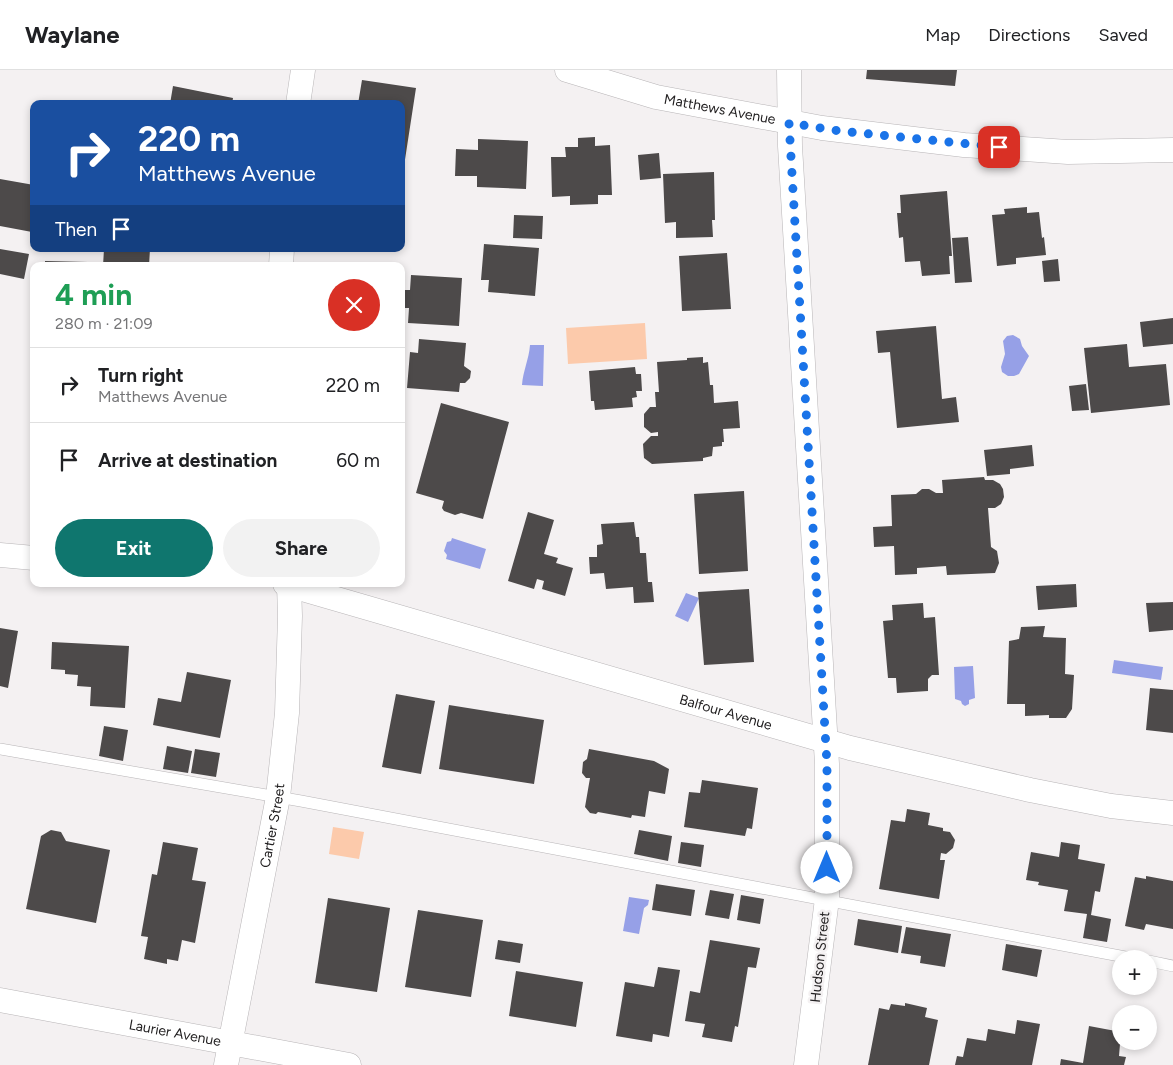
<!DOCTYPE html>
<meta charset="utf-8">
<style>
:root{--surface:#fff;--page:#f2f2f2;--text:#202124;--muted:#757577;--line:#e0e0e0;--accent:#0f766e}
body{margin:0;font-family:Figtree,sans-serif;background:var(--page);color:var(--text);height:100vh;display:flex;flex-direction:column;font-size:19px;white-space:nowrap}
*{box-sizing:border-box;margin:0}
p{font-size:16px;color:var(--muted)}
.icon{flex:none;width:28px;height:28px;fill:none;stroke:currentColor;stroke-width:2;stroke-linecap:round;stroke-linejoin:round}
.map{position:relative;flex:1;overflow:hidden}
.sheet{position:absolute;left:30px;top:192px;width:375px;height:325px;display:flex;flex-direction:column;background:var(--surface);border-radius:10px;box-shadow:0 2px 8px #0003}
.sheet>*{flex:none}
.hud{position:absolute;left:30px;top:30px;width:375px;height:152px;border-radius:10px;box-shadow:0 2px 8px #0003;background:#1a4fa0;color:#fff;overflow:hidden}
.fabs{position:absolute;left:1112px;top:880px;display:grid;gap:10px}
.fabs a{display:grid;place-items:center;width:45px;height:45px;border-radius:50%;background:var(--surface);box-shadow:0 2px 8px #0003;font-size:25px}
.pin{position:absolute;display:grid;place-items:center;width:42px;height:42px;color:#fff;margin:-21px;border-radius:10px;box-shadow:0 2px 8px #0006}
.me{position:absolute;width:55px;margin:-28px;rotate:0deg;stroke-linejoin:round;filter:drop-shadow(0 0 4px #0008)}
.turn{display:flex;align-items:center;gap:18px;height:105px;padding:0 25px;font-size:22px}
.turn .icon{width:65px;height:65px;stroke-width:2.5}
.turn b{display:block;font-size:35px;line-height:42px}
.then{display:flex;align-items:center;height:48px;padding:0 25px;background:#0003;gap:10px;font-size:19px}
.round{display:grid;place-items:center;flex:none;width:52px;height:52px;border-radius:26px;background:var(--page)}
.head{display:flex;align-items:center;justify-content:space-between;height:85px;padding:0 25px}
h1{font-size:30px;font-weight:700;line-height:38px;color:#1e9e55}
.action{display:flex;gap:10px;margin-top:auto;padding:10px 25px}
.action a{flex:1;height:58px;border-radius:30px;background:var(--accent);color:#fff;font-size:20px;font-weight:700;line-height:58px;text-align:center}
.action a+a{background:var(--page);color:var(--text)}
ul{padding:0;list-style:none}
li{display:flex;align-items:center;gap:15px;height:75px;padding:0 25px;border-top:1px solid var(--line)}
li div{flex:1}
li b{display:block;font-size:19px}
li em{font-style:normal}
header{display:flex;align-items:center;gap:30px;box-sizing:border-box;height:70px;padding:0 25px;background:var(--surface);border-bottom:1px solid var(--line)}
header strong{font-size:24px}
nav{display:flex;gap:28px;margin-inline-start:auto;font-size:18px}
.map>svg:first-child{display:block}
.green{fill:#fccaab}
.water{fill:#96a0e7}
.building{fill:#4d4a4a}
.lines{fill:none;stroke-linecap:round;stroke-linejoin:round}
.service-casing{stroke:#b8b5b7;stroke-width:12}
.minor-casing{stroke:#b8b5b7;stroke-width:25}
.service{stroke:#fff;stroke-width:11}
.minor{stroke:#fff;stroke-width:24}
.route{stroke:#1a73e8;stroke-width:9;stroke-dasharray:0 16.2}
.labels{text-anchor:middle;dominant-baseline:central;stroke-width:5;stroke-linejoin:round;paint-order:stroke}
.street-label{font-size:14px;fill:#232122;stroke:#f4f1f2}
</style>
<header>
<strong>Waylane</strong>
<nav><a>Map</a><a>Directions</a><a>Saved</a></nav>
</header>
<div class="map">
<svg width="1173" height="995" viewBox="0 0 1173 995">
<rect width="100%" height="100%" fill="#f4f1f2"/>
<path class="green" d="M645,253l2,36 -79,5 -2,-36z
M333,757l31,5 -5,27 -30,-5z"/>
<path class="water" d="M1013,265l7,4 2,7 7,10 -10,18 -5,2h-6l-6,-4 -1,-5 4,-13 -2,-13 4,-5z
M530,275h14l-1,41 -21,-1c1,-14 7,-26 8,-40z
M452,468l34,11 -6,20 -34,-10 1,-4 -3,-4 3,-9 4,-1z
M686,523l13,5 -11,24 -13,-6z
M1114,590l49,7 -2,13 -49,-7z
M973,596l2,32 -6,2v4l-4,2 -3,-2 -1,-3 -6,-2 -1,-32z
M629,827l20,3 -1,5 -4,3 -5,26 -16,-3z"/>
<path class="building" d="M867,0h90l-2,16 -89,-7z
M362,10l54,8 -12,78h-3v-62h-43z
M173,16l60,12 -1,6h-62z
M595,67v9l15,-1 2,50h-14v9l-28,1v-9l-18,1 -1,-40h15l-1,-10h13v-9z
M478,69l50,2 -2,48 -49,-2v-11h-22l1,-27 22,1z
M659,83l2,25 -21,2 -2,-25z
M714,102l1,48h-3l1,17 -37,1v-16l-11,1 -2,-49z
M0,109l34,6v35l-2,12 -32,-6z
M947,121l5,65h-3l1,18 -28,2 -2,-15 -15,1 -2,-25 -4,1 -2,-25h4l-1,-18z
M1027,137v6l12,-1 3,26 2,-1 2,18 -30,3v6l-19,2 -5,-51 13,-1 -1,-5z
M514,145l29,1 -1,23 -29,-1z
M968,167l4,45 -17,1 -3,-45z
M484,174l55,4 -4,48 -47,-4 1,-12h-8z
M0,179l29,5 -5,25 -24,-5z
M47,179h26v3h-26z
M104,179h46l-1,17h-46z
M727,183l4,56 -49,2 -3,-55z
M1058,189l2,22 -16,1 -2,-21z
M45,191l43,1v4h-43z
M411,205l51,3 -3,48 -51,-3 1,-15h-7l2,-18h6z
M1173,248v26l-30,3 -3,-25z
M936,256l6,73 14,-2 3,25 -62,6 -7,-76 -12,1 -2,-22z
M419,269l47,4 -2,23 7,5 -1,7 -5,5h-5l-1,9 -52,-4 3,-36 8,1z
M1127,274l2,23 37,-3 4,41 -79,8 -7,-65z
M703,287v6l5,-1 2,23h3l1,18 24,-2 2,27 -17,1 1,13h-2v4l-9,1 -1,9 -9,2v3l-51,3 -8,-6 -1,-14 8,-8h7v-4l-7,1 -7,-6v-13l6,-7h6l-1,-15h4l-2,-30 30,-2v-2z
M635,297l1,7h5l1,17h-6l1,6 -5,1 1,9 -38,3 -1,-9h-3l-2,-30z
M1086,314l3,26 -17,1 -3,-25z
M441,333l68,19 -26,97 -22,-6 -6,2 -11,-4 -2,-3 2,-7 -28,-8z
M1032,375l2,21 -24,3v5l-23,2 -3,-26z
M984,407l1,3h8l7,4 3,5 1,8 -3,7 -6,4h-7l3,39 6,4 2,12 -4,10 -48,2 -1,-9 -29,2v6l-22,1 -1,-29 -20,1 -1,-20 19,-1 -1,-31 25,-1 6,-5h7l7,4h7l-1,-13z
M744,421l4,80 -49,3 -5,-80z
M528,442l26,8 -10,34 14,4 -2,5 17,5 -8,28 -23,-7 2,-8 -7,-2 -3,10 -26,-8z
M634,452l2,15h3l1,16h6l2,29h4l2,20 -20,1 -1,-16 -27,2 -2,-16 -14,1 -1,-17h8v-12l6,-1 -2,-20z
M1076,514l1,23 -39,3 -2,-24z
M749,519l5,73 -50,3 -6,-73z
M1173,532v28l-24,2 -3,-29z
M923,533l1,15 11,-1 4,58h-7l-4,4v12l-31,2 -1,-15h-8l-5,-57 10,-1 -1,-15z
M1045,556l-2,11 23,1 -1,36 9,1 -2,34 -6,9h-17v-3l-24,1v-12h-18l2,-63 10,-2 2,-12z
M0,558l18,3 -10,57 -8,-2z
M52,572l77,4 -4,62 -35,-2 1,-19 -14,-1 1,-11 -13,-1v-4l-14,-1z
M187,602l44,8 -11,58 -67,-13 5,-27 23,4z
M1150,618l23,2v43l-27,-3z
M396,624l39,7 -14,73 -39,-7z
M449,635l95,15 -10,64 -95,-15z
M104,656l24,4 -5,31 -24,-5z
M167,676l25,5 -4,22 -25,-4z
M195,679l25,4 -4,24 -25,-4z
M589,679l65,12 15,8 -4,25 -16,-3 -4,26 -13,-2 -1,3 -33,-6 -2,2 -6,-1 -5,-6 5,-29h-4l-4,-5 1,-11 4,-3z
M702,710l56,8 -6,41 -5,-1 -2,8 -61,-9 5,-35 11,1z
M907,739l23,4 -2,12 15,3v3l7,1 5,8 -2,8 -7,6 -5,-1 -1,7h5l-6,39 -60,-10 12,-69 14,2z
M51,760l10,2 5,9 44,9 -14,73 -70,-14 15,-73z
M639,760l33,6 -4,25 -34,-7z
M163,772l35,6 -6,32 14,2 -11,61 -13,-3 -4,21 -11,-2v5l-23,-5 4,-22 -7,-1 11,-62 5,1z
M681,772l23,3 -3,22 -23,-4z
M1061,772l19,3 -2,14 27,5 -5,28 -5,-1 -4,24 20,4 -4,23 -24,-4 4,-24 -23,-3 4,-21 -30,-5 1,-3 -13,-2 5,-28 28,5z
M1146,806l27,5v48l-27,-5 -2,6 -19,-4 10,-49 11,2z
M656,814l39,6 -4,26 -39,-6z
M710,820l24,4 -5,25 -24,-4z
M741,825l23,4 -4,25 -23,-4z
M328,828l62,10 -13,84 -62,-9z
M418,840l65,10 -12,77 -66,-10z
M858,849l44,7 -4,27 -44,-8z
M906,857l45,7 -6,33 -25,-4 1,-7 -20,-3z
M498,870l25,4 -3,19 -25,-4z
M710,870l50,8 -4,20 -8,-1 -10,60 -3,-1 -3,16 -30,-5 3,-13 -20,-3 5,-30 10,2z
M1006,874l36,6 -5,27 -35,-7z
M658,897l22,3 -11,67 -16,-3 -1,8 -36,-6 9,-54 29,5z
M516,901l67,11 -7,45 -67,-11z
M905,933l22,5 -2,9 13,3 -9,45h-61l11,-57 10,2 2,-6 14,2z
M1017,950l23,4 -8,41h-77l2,-9 6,1 4,-19 19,3 2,-12 27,5z
M1089,956l32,6 -2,24 7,1 -2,8h-64l1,-6 22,4z"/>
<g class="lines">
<g class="service-casing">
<path id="service" d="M0,679l301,52 835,158
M1149,891l24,5"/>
</g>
<g class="minor-casing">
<g id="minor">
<path id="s1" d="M567,0l89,27 166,31 142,17 104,7 105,-2"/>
<path d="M789,0l1,76 37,618v135l-21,166"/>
<path d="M298,34l5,-34"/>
<path d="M281,196l1,-17"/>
<path d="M0,485l34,3"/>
<path id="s2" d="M285,514l565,164 180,42 81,16 62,7"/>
<path id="s3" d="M0,930l349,65"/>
<path id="s4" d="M226,995l52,-268 9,-84 3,-97 -1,-32"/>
</g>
</g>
<use href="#service" class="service"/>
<use href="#minor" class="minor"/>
</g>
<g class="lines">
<path class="route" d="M827,798v-104l-38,-641 51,8 159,16"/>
</g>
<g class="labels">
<g class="street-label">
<text stroke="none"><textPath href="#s1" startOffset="158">Matthews Avenue</textPath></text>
<text stroke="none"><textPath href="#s2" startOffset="459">Balfour Avenue</textPath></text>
<text stroke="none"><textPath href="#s4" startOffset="244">Cartier Street</textPath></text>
<text transform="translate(820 887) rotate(-84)">Hudson Street</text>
<text stroke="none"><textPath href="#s3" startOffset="178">Laurier Avenue</textPath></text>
</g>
</g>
</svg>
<div class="fabs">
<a>+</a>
<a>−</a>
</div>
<div class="pin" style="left:999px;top:77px;background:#d93025"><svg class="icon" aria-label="arrive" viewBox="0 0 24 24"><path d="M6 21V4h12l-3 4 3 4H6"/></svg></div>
<svg class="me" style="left:827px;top:798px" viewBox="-20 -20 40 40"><circle r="19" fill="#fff"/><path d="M0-13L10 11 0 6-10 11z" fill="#1a73e8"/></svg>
<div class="hud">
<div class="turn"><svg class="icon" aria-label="right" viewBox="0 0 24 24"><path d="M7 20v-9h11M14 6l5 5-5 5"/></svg><div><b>220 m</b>Matthews Avenue</div></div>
<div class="then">Then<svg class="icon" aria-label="arrive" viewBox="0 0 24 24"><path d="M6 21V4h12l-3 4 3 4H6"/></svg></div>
</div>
<section class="sheet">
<div class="head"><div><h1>4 min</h1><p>280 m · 21:09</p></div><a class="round" style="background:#d93025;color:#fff"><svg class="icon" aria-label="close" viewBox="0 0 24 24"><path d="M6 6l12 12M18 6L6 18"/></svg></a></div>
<ul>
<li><svg class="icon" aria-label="right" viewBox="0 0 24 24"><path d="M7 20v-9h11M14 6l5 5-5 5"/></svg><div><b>Turn right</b><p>Matthews Avenue</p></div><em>220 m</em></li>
<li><svg class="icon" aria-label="arrive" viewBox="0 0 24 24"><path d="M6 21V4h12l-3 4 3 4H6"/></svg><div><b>Arrive at destination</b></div><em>60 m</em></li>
</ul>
<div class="action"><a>Exit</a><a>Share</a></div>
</section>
</div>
